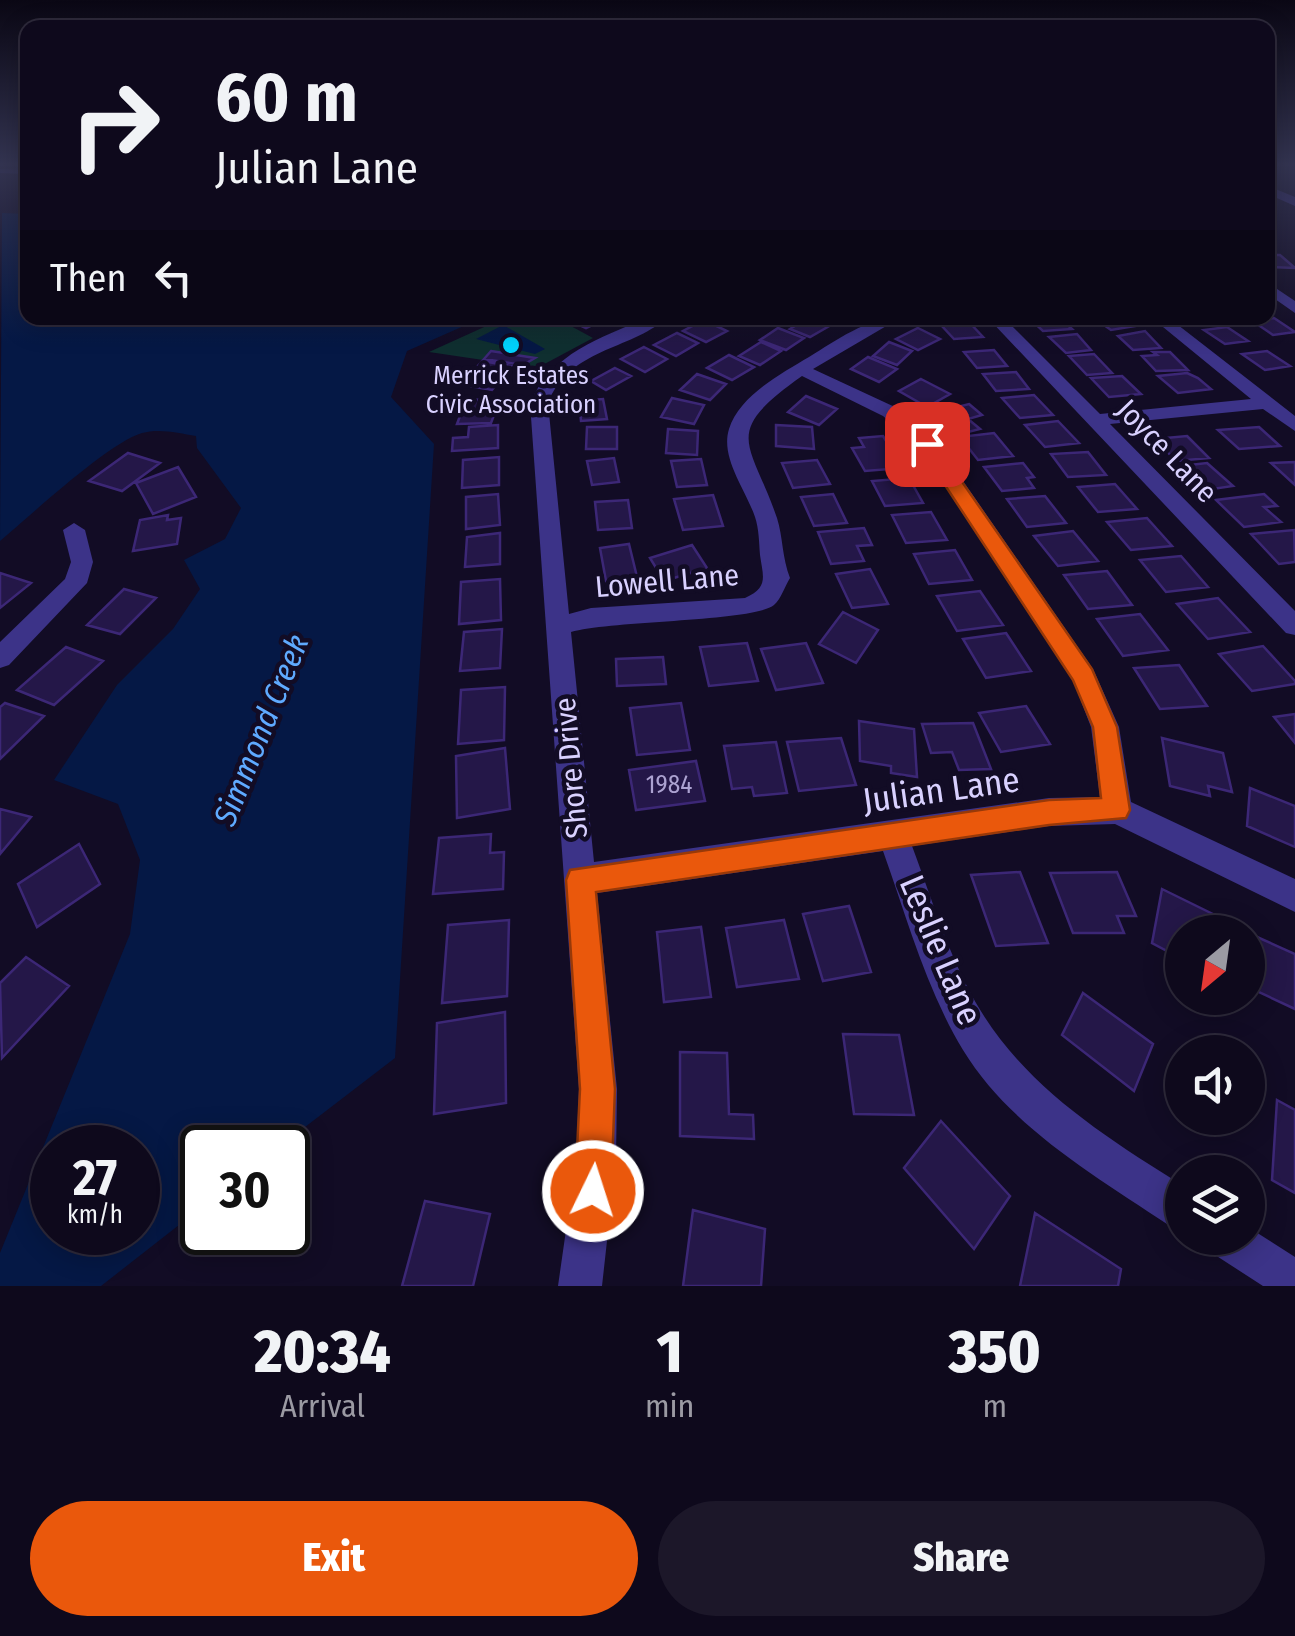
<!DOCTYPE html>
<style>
:root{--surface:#0e091c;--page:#1c1729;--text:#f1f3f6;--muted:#9b9aa3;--line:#2e2a3b;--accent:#ea580c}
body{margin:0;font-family:"Fira Sans Condensed",sans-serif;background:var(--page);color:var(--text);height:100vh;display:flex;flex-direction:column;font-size:38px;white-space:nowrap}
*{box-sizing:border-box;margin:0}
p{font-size:32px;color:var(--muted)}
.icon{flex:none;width:55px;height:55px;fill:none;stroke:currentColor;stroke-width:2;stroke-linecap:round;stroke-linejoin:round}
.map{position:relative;height:1286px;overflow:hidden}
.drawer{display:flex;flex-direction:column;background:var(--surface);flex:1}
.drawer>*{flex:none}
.hud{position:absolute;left:20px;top:20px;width:1255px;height:305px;border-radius:20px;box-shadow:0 5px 25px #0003,0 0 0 2px var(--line);background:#0e091c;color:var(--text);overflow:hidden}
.needle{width:65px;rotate:209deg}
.controls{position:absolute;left:1165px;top:915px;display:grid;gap:20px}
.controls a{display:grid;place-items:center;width:100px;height:100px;border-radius:50%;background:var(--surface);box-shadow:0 5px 25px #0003,0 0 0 2px var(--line);font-size:50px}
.speed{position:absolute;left:30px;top:1125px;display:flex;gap:20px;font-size:50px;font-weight:700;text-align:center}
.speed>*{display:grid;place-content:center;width:130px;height:130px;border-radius:50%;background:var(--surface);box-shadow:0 5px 25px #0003,0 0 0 2px var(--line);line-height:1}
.speed small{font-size:25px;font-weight:400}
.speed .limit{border:5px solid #111;border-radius:15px;background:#fff;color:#111}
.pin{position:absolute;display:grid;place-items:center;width:85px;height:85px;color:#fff;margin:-42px;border-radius:20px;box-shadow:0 5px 15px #0006}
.me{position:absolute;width:110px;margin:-55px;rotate:4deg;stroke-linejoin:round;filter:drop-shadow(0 0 8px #0008)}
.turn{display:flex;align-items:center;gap:35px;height:210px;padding:0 30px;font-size:45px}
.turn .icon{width:130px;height:130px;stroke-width:2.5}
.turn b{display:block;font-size:70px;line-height:85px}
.then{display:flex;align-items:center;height:95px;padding:0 30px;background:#0003;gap:20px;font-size:38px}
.eta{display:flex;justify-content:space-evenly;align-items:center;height:170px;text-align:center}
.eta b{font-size:60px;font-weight:800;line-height:70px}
.button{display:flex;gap:20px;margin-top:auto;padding:20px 30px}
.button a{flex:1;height:115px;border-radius:60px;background:var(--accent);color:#fff;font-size:40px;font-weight:800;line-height:115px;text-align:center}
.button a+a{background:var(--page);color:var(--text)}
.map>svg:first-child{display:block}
.green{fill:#0f2f30}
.water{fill:#051845;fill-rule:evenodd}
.building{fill:#241748;stroke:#3c2776;stroke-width:2.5}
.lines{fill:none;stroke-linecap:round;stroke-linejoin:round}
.lane{fill:#3c3388;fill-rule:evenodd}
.street{fill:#3c3388;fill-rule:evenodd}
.route{fill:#ea580c;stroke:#983908;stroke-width:2.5}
.poi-dot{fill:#00d2fc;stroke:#120c25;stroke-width:4}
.labels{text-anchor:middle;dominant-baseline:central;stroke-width:9;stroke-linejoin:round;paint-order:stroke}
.far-poi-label{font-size:25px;fill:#d9d1ff;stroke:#120c25}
.number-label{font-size:25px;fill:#aca2d1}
.street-label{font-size:30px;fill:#d9d1ff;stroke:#120c25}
.water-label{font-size:32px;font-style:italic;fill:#5faaff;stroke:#120c25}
.near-street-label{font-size:35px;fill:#d9d1ff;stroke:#120c25}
</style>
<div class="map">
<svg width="1295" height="1286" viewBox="0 0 1295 1286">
<rect width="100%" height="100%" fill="#120c25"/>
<path class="green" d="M504,318h52l37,20 -56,30 -108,-16z"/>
<path class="water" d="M2,213l25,1 1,104h454l-75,33 -16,46 43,47 -39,614 -116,89 -77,1v59l-101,79h-101v-33l130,-319 10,-74 -22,-56 -64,-24 63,-95 56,-56 27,-40 -16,-29 41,-21 16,-31 -44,-60 -1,-12c-17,-3 -37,-8 -54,-3 -34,10 -112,83 -142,108zM52,1148h86v84h-86z
M503,325l42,24 -10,5 -59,-15z"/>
<path class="building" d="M1268,255h12l15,13 -27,-1z
M564,318h43l-21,10z
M808,318h5l18,7 -21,12 -20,-8z
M1029,318h31l12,11 -29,2z
M1094,318h29l12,8 -24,4z
M1274,318l21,14 -22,3 -22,-15z
M704,320l23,11 -21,11 -23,-11z
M969,322l14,15 -29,2 -13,-14z
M1227,327l21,14 -23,3 -21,-14z
M778,328l26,10 -18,12 -26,-10z
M918,328l22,11 -22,11 -22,-11z
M1145,331l16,17 -28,2 -15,-14z
M677,333l21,10 -22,13 -22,-11z
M1077,334l14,16 -25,3 -17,-16z
M761,342l20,9 -21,14 -21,-9z
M889,342l23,9 -15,14 -24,-9z
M644,347l23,12 -22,13 -24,-13z
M994,350l13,16 -30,2 -13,-16z
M491,351l44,7 -12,7 -39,-6z
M1267,351l23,15 -25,4 -23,-16z
M1153,352h17l18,18 -32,1 -14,-15 15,-1z
M1094,354l18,19 -25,2 -18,-19z
M729,355l25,12 -22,13 -25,-12z
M868,357l29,12 -18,13 -28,-13z
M482,361l29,5 -19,24 -30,-5z
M615,368l16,8 -25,14 -15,-9z
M1016,372l13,17 -33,2 -13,-17z
M1187,373l11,5 13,11 -33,4 -20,-17z
M697,374l29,10 -16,16 -30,-10z
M1122,376l19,18 -32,3 -18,-19z
M921,379l29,15 -23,13 -28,-16z
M1034,395l19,20 -33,3 -18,-20z
M806,396l31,13 -18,16 -31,-13z
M672,398l32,7 -10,19 -33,-7z
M500,399l-9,24 -34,1 9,-24z
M603,399l4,20 -26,2 -2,-20z
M969,404l13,11 -14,4 12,10 -24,6 -23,-22z
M1058,421l21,22 -34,4 -20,-22z
M498,425v23l-46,3 1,-13 15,-1 1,-10z
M776,425l36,2 2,22 -38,-3z
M587,427h30v22h-31z
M1259,427l21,19 -41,3 -21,-19z
M668,429l30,2 -1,24 -31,-2z
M994,433l19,23 -35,4 -18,-23z
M883,436l20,32 -38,3 -13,-23 12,-1 -5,-9z
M1187,436l22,22 -33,3 -21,-22z
M1088,452l18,23 -38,2 -17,-23z
M128,453l32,10 -38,28 -33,-10z
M499,457v28l-37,3 1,-28z
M614,458l5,24 -27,3 -5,-24z
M701,459l6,26 -30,2 -6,-26z
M817,460l13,24 -37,4 -11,-25z
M1295,462v23l-24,-22z
M1023,463l11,14 -7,1 7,10 -32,3 -18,-24z
M1207,463l26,23 -27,4 -25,-24z
M178,467l18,30 -43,17 -17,-31z
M909,478l14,25 -38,3 -13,-25z
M1115,484l22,25 -39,3 -20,-25z
M498,494l2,31 -34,4v-32z
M833,494l14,29 -33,3 -13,-29z
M1264,494l13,12 -13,1 17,15 -37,5 -28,-27z
M713,495l10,31 -40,4 -9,-31z
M1045,496l21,27 -39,4 -20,-28z
M628,500l4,28 -34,2 -3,-28z
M931,512l16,28 -41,3 -14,-28z
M168,515l-1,5 14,-2 -4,26 -44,7 7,-31z
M1147,518l25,28 -41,4 -24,-28z
M864,528l8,17 -15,1 7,15 -33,3 -13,-32z
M1294,530l1,32 -16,2 -28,-30z
M1073,531l25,30 -40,5 -24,-30z
M500,533v31l-35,3 2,-30z
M629,544l8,33 -31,4 -6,-33z
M692,545l15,23 -43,13 -14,-23z
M955,550l17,30 -43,4 -15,-30z
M1181,556l27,31 -42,5 -26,-32z
M870,569l18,35 -36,4 -16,-34z
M1107,571l25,34 -44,4 -24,-34z
M0,573l31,10 -31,25z
M500,579l1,41 -42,4 2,-42z
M124,589l32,9 -36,36 -33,-9z
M980,591l23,34 -46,6 -20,-35z
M1218,598l32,34 -42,7 -31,-35z
M843,612l35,18 -22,33 -37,-19z
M1140,614l28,36 -45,6 -26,-37z
M502,629l-2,39 -40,3 4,-39z
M1006,633l25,38 -45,7 -23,-39z
M747,643l11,38 -49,5 -9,-39z
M806,643l17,40 -47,7 -15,-41z
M1263,646l32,35v3l-43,7 -33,-37z
M66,647l37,14 -49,44 -37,-15z
M663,657l3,27 -49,2 -1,-27z
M1179,665l28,41 -47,3 -26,-41z
M505,687l-1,53 -46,4 3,-54z
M5,703l39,13 -44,43v-52z
M681,703l9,47 -53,5 -7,-47z
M1026,706l24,38 -49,8 -22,-39z
M1295,714v29l-21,-26z
M859,721l55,8 3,48 -26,-4v-7l-31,-5z
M973,723l18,46 -32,1 -7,-18 -21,1 -9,-29z
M841,738l15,47 -57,6 -12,-49z
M1162,738l61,15 9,39 -24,-6 2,10 -40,-10z
M776,742l11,51 -33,3 -2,-9 -20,2 -8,-43z
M505,748l5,61 -53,9 -1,-62z
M696,761l9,40 -69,9 -7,-40z
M1250,788l45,18v41l-48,-21z
M0,809l31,8 -31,37z
M491,834l-1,19 14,-1 -1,37 -70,5 6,-56z
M79,844l21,40 -63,43 -19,-43z
M1020,872l28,71 -52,3 -25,-71z
M1117,872l19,44h-19l7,17h-51l-23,-60z
M1162,889l69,34 -1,9h-48v27l-30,-16z
M849,906l22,66 -48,9 -20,-67z
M509,920l-2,76 -65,7 6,-78z
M784,920l15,59 -62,8 -11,-59z
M701,927l10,70 -47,5 -7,-70z
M1248,933l47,21v55l-47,-22z
M26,957l43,29 -67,72 -2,-75z
M1083,993l70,51 -19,47 -72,-56z
M505,1012l1,91 -72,11 3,-91z
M843,1034l56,1 15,80 -60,-1z
M680,1052l47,1 2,61 24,1 1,24 -74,-3z
M1277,1100l18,10v83l-23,-13z
M941,1121l69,75 -36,53 -70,-81z
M425,1201l65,13 -17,72h-71z
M693,1210l72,19 -4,57h-78z
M1035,1213l86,56 -3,17h-98z"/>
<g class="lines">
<path class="lane" d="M0,169l28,1v4l-28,-1z"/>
<path class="street" d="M1268,163h9l-9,5z
M1268,186l27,11v9l-27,-12z
M1268,283l27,18v12l-27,-19z
M647,318h20c-39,33 -97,30 -119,85l21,211 22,-6 154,-10c24,-11 18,-21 15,-43 -1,-13 -1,-26 -5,-38 -9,-27 -35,-59 -26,-88 10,-33 53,-56 80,-72 28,-17 57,-39 91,-39l-87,51 84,39 37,31 159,230 26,58 12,75 164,77v33l-180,-88 -66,2 -137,20c20,53 36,108 64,157 48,83 128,133 206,182v44l-15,-5c-73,-49 -157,-97 -204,-174 -37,-61 -56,-132 -80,-199l-286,42 20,196 -1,71 -14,126h-44l18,-126 3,-71 -49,-686c22,-50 70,-65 117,-85zM802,376l81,40 37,31 153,233 18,47 9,70 -51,1 -455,64 -23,-230c41,-12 182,-10 203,-27 7,-6 11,-19 16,-27 -8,-20 -7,-41 -13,-60 -27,-78 -57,-84 25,-142z
M988,318h16l96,96 151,-15 -99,-81h17l126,98v15l-32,-22 -153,15 185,187v24l-9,-2z
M74,523l11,7 8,32 -6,21 -78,82 -9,3v-26l65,-63 6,-17 -8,-32z
M1248,1227l47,30v29h-32l-51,-33 -6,-15h42z"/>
</g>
<linearGradient id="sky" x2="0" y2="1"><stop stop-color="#0a0714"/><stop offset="0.48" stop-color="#333451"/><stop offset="1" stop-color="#333451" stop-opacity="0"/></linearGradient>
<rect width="1295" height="343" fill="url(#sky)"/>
<path class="route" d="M927,438l6,2 159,229 25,58 13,83 -4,8 -77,7 -453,67 19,197 -4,102 -5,13 -13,6 -13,-6 -5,-13 5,-102 -14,-209 4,-10 479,-70 52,-2 -8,-71 -20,-47 -155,-236z"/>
<circle class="poi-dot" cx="511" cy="345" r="10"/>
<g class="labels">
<g class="far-poi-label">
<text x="511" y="376">Merrick Estates<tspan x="511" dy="29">Civic Association</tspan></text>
</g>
<g class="number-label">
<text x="669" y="785">1984</text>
</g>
<g class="street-label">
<text transform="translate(1167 451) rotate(46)">Joyce Lane</text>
<text transform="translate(667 581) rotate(-5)">Lowell Lane</text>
<text transform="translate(571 768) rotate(-95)">Shore Drive</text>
</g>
<g class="water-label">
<text transform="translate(261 730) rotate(-68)">Simmond Creek</text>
</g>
<g class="near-street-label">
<text transform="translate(941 790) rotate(-8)">Julian Lane</text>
<text transform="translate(941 950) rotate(67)">Leslie Lane</text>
</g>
</g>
</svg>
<div class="controls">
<a><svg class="needle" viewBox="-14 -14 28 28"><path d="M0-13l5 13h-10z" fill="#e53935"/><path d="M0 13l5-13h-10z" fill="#9b9aa3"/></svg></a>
<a><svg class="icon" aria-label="sound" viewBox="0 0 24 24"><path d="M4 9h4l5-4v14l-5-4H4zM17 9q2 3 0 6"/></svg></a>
<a><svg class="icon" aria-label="layers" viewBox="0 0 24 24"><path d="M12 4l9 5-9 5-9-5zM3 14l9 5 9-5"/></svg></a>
</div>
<div class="speed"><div>27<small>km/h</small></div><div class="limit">30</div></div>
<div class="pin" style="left:927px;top:444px;background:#d93025"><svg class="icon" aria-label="arrive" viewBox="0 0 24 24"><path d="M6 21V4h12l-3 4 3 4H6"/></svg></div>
<svg class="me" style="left:593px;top:1191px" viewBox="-20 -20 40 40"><circle r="17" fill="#ea580c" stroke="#fff" stroke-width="3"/><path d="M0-11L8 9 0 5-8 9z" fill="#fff"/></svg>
<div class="hud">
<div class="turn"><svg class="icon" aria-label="right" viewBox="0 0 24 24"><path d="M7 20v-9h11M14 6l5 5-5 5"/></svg><div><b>60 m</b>Julian Lane</div></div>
<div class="then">Then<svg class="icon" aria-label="left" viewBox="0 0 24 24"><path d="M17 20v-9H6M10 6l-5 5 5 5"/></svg></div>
</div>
</div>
<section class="drawer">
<div class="eta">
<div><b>20:34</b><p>Arrival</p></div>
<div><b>1</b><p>min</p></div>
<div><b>350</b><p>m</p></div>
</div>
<div class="button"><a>Exit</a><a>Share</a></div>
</section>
